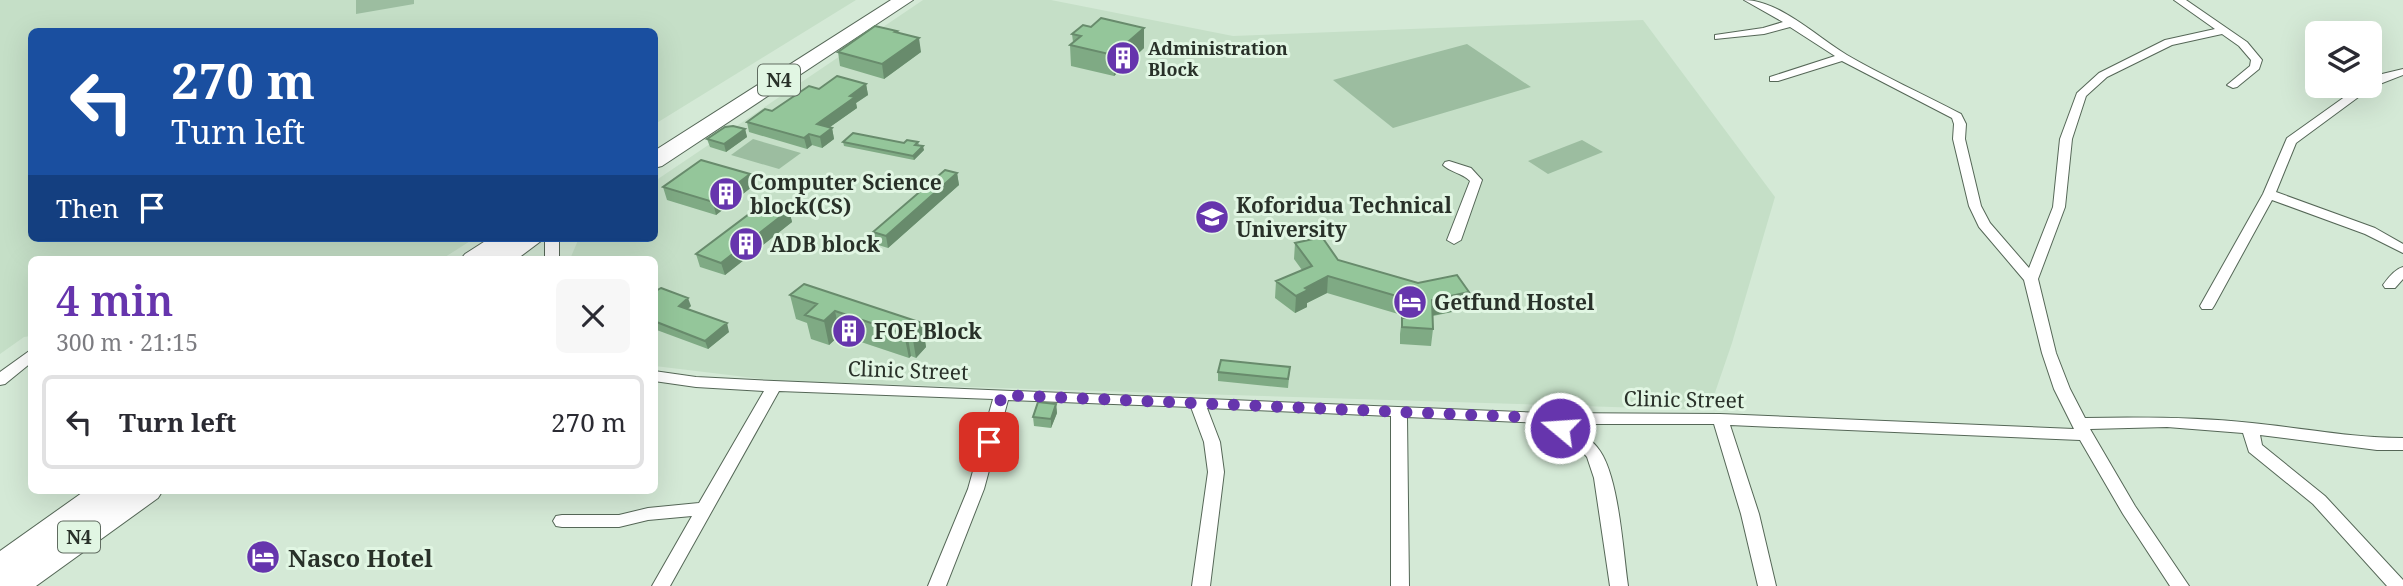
<!DOCTYPE html>
<meta charset="utf-8">
<style>
:root{--surface:#fff;--page:#f7f7f7;--text:#2b2b33;--muted:#7c7c81;--line:#e1e1e2;--accent:#6635ad}
body{margin:0;font-family:"Noto Serif",serif;background:var(--page);color:var(--text);height:100vh;display:flex;flex-direction:column;font-size:26px;white-space:nowrap}
*{box-sizing:border-box;margin:0}
p{font-size:23px;color:var(--muted)}
.icon{flex:none;width:38px;height:38px;fill:none;stroke:currentColor;stroke-width:2;stroke-linecap:round;stroke-linejoin:round}
.map{position:relative;flex:1;overflow:hidden}
.side{position:absolute;left:28px;top:256px;width:630px;height:238px;display:flex;flex-direction:column;background:var(--surface);border-radius:10px;box-shadow:0 7px 28px #0002}
.side>*{flex:none}
.hud{position:absolute;left:28px;top:28px;width:630px;height:214px;border-radius:10px;box-shadow:0 7px 28px #0002;background:#1a4fa0;color:#fff;overflow:hidden}
.fabs{position:absolute;left:2305px;top:21px;display:grid;gap:14px}
.fabs a{display:grid;place-items:center;width:77px;height:77px;border-radius:10px;background:var(--surface);box-shadow:0 7px 28px #0002;font-size:35px}
.pin{position:absolute;display:grid;place-items:center;width:60px;height:60px;color:#fff;margin:-30px;border-radius:14px;box-shadow:0 4px 10px #0006}
.me{position:absolute;width:77px;margin:-38px;rotate:288deg;stroke-linejoin:round;filter:drop-shadow(0 0 5px #0008)}
.turn{display:flex;align-items:center;gap:24px;height:147px;padding:0 28px;font-size:32px}
.turn .icon{width:91px;height:91px;stroke-width:2.5}
.turn b{display:block;font-size:49px;line-height:60px}
.then{display:flex;align-items:center;height:66px;padding:0 28px;background:#0003;gap:14px;font-size:26px}
.round{display:grid;place-items:center;flex:none;width:74px;height:74px;border-radius:10px;background:var(--page)}
.head{display:flex;align-items:center;justify-content:space-between;height:119px;padding:0 28px}
h1{font-size:42px;font-weight:600;line-height:52px;color:var(--accent)}
ul{padding:0;list-style:none}
li{display:flex;align-items:center;gap:21px;height:94px;margin:0 14px 10px;padding:0 14px;border:4px solid var(--line);border-radius:10px}
li div{flex:1}
li b{display:block;font-size:26px}
li em{font-style:normal}
.map>svg:first-child{display:block}
.built{fill:#c5dfc7}
.green{fill:#9cbda0}
.lines{fill:none;stroke-linecap:round;stroke-linejoin:round}
.street-casing{stroke:#556757;stroke-width:2}
.highway-casing{stroke:#556757;stroke-width:2}
.street{fill:#fff;fill-rule:evenodd}
.highway{fill:#fff;fill-rule:evenodd}
.wall{fill:#7faa84}
.shaded-wall{fill:#688b6c}
.building{fill:#94c69a;stroke:#688b6c;stroke-width:2}
.route{stroke:#6635ad;stroke-width:12;stroke-dasharray:0 21.6}
.labels{text-anchor:middle;dominant-baseline:central;stroke-width:6;stroke-linejoin:round;paint-order:stroke}
.far-poi-label{font-size:18px;font-weight:bold;fill:#293129;stroke:#e1f6e3;text-anchor:start}
.shield{fill:#e1f6e3;stroke:#606c61;stroke-width:2}
.shield-label{font-size:19px;font-weight:bold;fill:#293129}
.poi-label{font-size:21px;font-weight:bold;fill:#293129;stroke:#e1f6e3;text-anchor:start}
.street-label{font-size:21px;fill:#293129;stroke:#e1f6e3}
.near-poi-label{font-size:24px;font-weight:bold;fill:#293129;stroke:#e1f6e3;text-anchor:start}
</style>
<div class="map">
<svg width="2403" height="586" viewBox="0 0 2403 586">
<rect width="100%" height="100%" fill="#d4e9d6"/>
<path class="built" d="M0,0h856l-201,124 -1,-92h-622v206h443l-33,21h-410l-1,77 -7,1 -24,17z
M923,0h128l182,36 410,-16 132,177 -43,146 -23,67 -930,-29 -124,-15 -1,-107h-84l9,-21h75l1,-57z"/>
<path class="green" d="M356,0h58v4l-58,10z
M1467,44l64,43 -138,41 -60,-48z
M753,139l48,14 -22,16 -48,-14z
M1582,140l21,12 -55,22 -20,-13z"/>
<g class="lines">
<g class="street-casing">
<path id="street" d="M1744,0c35,0 73,37 103,55 36,21 76,39 114,59l5,10 -1,15 16,67 9,17 39,45 24,-61 7,-68 17,-46 22,-20 66,-33 50,-11 -41,-29h12l61,42 15,18 -3,9 -22,18 -4,1 -6,-3 23,-19 1,-6 -12,-14 -17,-12 -50,11 -65,32 -21,19 -14,43 -7,68 -27,72 18,74 14,36 15,29c56,-1 111,-1 167,5 50,5 101,15 151,15v12h-26l-117,-15 2,10 63,51 78,84v6h-16l-74,-82 -64,-52 -6,-19 -76,-6 -77,2 45,77 54,80h-19l-47,-72 -43,-74 -350,-15 29,89 17,72h-18l-17,-72 -27,-90h-148c12,7 26,15 34,27 19,28 23,100 28,135h-18l-16,-108 -7,-21 -9,-10 -38,-24 -133,-6 2,169h-18v-170l-184,-8 13,34 4,30 -14,114h-18l16,-114 -4,-30 -13,-35 -183,-7 -24,89 -38,97h-18l40,-97 25,-90 -214,-8 -109,195h-18l40,-70 -44,4 -29,7h-57l-6,-1 -3,-5 3,-5 6,-1h57l29,-7 51,-5 65,-112 -68,-4 -42,-6v-10l42,6 78,4 769,32 177,1 354,15 -20,-40 -12,-36 -18,-73 -45,-53 -10,-21 -16,-67 1,-15 -2,-6 -110,-57 -64,20h-8v-4l65,-21 -45,-29 -26,7 -49,5v-4l48,-7 20,-6z
M2403,69v6l-31,12 -76,56 -20,49 99,36 28,16v9l-38,-19 -93,-34 -58,106 -2,3h-10l-2,-3 63,-112 24,-56 73,-52h10v-6l12,-6z
M1449,161l22,7 11,12 -21,60 -7,4 -7,-4 23,-59c-8,-8 -20,-9 -27,-16l2,-3z
M545,238h14v21h-14z
M2403,267v12l-8,9h-10l-2,-3c5,-7 12,-16 20,-18z
M32,349v13l-27,22 -5,1v-13z"/>
</g>
<g class="highway-casing">
<path id="highway" d="M891,0h22l-251,166 -8,2v-17z
M490,238h55l-28,21h-56l4,-5z
M86,490h77l-5,8 -122,88h-36v-35z"/>
</g>
<use href="#street" class="street"/>
<use href="#highway" class="highway"/>
</g>
<path class="wall" d="M1072,34l72,14 -30,28 -43,-10 -1,-21 3,-3z
M838,52h83l-37,27 -44,-13z
M866,84l2,11 -12,8 1,5 -27,19 2,1 2,11 -12,9 -10,-3 -5,4 -58,-17 -2,-10 72,-33z
M745,129l2,8 -21,15 -16,-5 -3,-8z
M843,142h75l1,3 5,5 -10,10 -70,-14z
M957,173l2,12 -71,63 -13,-4 -2,-12z
M753,186l-37,29 -49,-15 -4,-13z
M789,210l3,12 -67,53 -25,-8 -4,-13z
M1295,243l43,17 129,49 -34,7v13l-2,17 -31,-2v-10l2,-16h3v-2l-78,-23 -20,10v4l-12,6 -20,-15 1,-17 26,-11 -8,-11z
M654,292l37,14 -3,3 41,23 -21,17 -54,-20z
M790,295l132,28 4,24 -10,11 -5,-2 -2,2 -69,-23 -11,10 -18,-6 -4,-16 -11,-4z
M1290,367l-2,21 -70,-7v-9z
M1056,404l1,9 -6,15 -17,-2 -1,-9z"/>
<path class="shaded-wall" d="M1144,28v20l-30,28 -1,-21z
M919,38l2,14 -37,27 -2,-15z
M866,84l2,11 -12,8 1,5 -37,26 -3,-10 33,-28z
M832,128l2,11 -12,9 -2,-11z
M745,129l2,8 -21,15 -2,-8z
M809,134l3,11 -5,4 -3,-11z
M923,146l1,4 -10,10 -1,-4z
M957,173l2,12 -71,63 -2,-12z
M750,174l3,12 -37,29 -3,-13z
M789,210l3,12 -67,53 -4,-12z
M1328,276l-1,17 -20,10v4l-12,6 1,-17 9,-8z
M1469,292l-2,17 -38,7 3,-16z
M688,298l3,8 -10,8 -2,-8z
M835,311l5,24 -11,10 -5,-24z
M727,323l2,9 -21,17 -3,-8z
M922,323l4,24 -10,11 -4,-24z
M907,332l4,24 -2,2 -5,-24z
M1056,404l1,9 -6,15v-9z"/>
<path class="building" d="M1101,18l43,10 -31,27 -43,-10 11,-9 -9,-2 11,-9 8,2z
M875,26l22,5 -2,1 24,6 -37,26 -44,-12z
M837,76l29,8 -16,12 5,1 -38,27 15,4 -12,9 -11,-3 -5,4 -57,-16 18,-13 7,2 37,-25 10,3z
M733,126l12,3 -21,15 -17,-5 18,-12z
M853,133l51,10 3,-3 11,2 -3,3 8,1 -10,10 -70,-14z
M701,160l49,14 -37,28 -50,-15z
M945,170l12,3 -71,63 -13,-4z
M765,202l24,8 -68,53 -25,-9z
M1322,237l16,23 80,23 39,-8 12,17 -37,8 1,29 -31,-2v-9h6l-1,-19 -79,-23 -23,12 3,2 -12,6 -20,-15 36,-15 -17,-23z
M804,284l118,39 -10,11 -5,-2 -3,2 -69,-23 -11,10 -19,-6 12,-11 -27,-9z
M661,288l27,10 -9,8 48,17 -22,18 -51,-20v-29z
M1221,360l69,7 -2,12 -70,-7z
M1038,402l18,2 -5,15 -18,-2z"/>
<g class="lines">
<path class="route" d="M989,442l13,-47 542,23 16,10"/>
</g>
<defs>
<g id="building-disc" transform="scale(1.75)"><circle r="9.5" fill="#6635ad" stroke="#e1f6e3"/><path d="M-4-6H4V6H1V3H-1V6H-4ZM-2.5-4.3h1.7v1.8h-1.7ZM.8-4.3h1.7v1.8H.8ZM-2.5-1h1.7V.8h-1.7ZM.8-1h1.7V.8H.8Z" fill="#fff"/></g>
<g id="school-disc" transform="scale(1.75)"><circle r="9.5" fill="#6635ad" stroke="#e1f6e3"/><path d="M0-5L7-2L0 1L-7-2ZM-4 1L0 2.5L4 1V4Q0 6-4 4Z" fill="#fff"/></g>
<g id="hotel-disc" transform="scale(1.75)"><circle r="9.5" fill="#6635ad" stroke="#e1f6e3"/><path d="M-6-4.5h1.5V1H6V5H4.5V3h-9V5H-6ZM-4 0a1.8 1.8 0 1 1 3.6 0ZM.5 0V-2.5h3Q6-2.5 6 0Z" fill="#fff"/></g>
</defs>
<g fill-rule="evenodd">
<use href="#building-disc" x="1123" y="58"/>
<use href="#building-disc" x="726" y="194"/>
<use href="#school-disc" x="1212" y="217"/>
<use href="#building-disc" x="746" y="244"/>
<use href="#hotel-disc" x="1410" y="302"/>
<use href="#building-disc" x="849" y="331"/>
<use href="#hotel-disc" x="263" y="557"/>
</g>
<g class="labels">
<g class="far-poi-label">
<text x="1148" y="48">Administration<tspan x="1148" dy="21">Block</tspan></text>
</g>
<g class="shield">
<rect x="758" y="64.5" width="42" height="31" rx="5"/>
<rect x="58" y="521.5" width="42" height="31" rx="5"/>
</g>
<g class="shield-label">
<text x="779" y="80">N4</text>
<text x="79" y="537">N4</text>
</g>
<g class="poi-label">
<text x="750" y="182">Computer Science<tspan x="750" dy="24">block(CS)</tspan></text>
<text x="1236" y="205">Koforidua Technical<tspan x="1236" dy="24">University</tspan></text>
<text x="770" y="244">ADB block</text>
<text x="1434" y="302">Getfund Hostel</text>
<text x="874" y="331">FOE Block</text>
</g>
<g class="street-label">
<text transform="translate(908 370) rotate(2)">Clinic Street</text>
<text transform="translate(1684 399) rotate(1)">Clinic Street</text>
</g>
<g class="near-poi-label">
<text x="288" y="557">Nasco Hotel</text>
</g>
</g>
</svg>
<div class="fabs">
<a><svg class="icon" aria-label="layers" viewBox="0 0 24 24"><path d="M12 4l9 5-9 5-9-5zM3 14l9 5 9-5"/></svg></a>
</div>
<div class="pin" style="left:989px;top:442px;background:#d93025"><svg class="icon" aria-label="arrive" viewBox="0 0 24 24"><path d="M6 21V4h12l-3 4 3 4H6"/></svg></div>
<svg class="me" style="left:1560px;top:428px" viewBox="-20 -20 40 40"><circle r="17" fill="#6635ad" stroke="#fff" stroke-width="3"/><path d="M0-11L8 9 0 5-8 9z" fill="#fff"/></svg>
<div class="hud">
<div class="turn"><svg class="icon" aria-label="left" viewBox="0 0 24 24"><path d="M17 20v-9H6M10 6l-5 5 5 5"/></svg><div><b>270 m</b>Turn left</div></div>
<div class="then">Then<svg class="icon" aria-label="arrive" viewBox="0 0 24 24"><path d="M6 21V4h12l-3 4 3 4H6"/></svg></div>
</div>
<section class="side">
<div class="head"><div><h1>4 min</h1><p>300 m · 21:15</p></div><a class="round"><svg class="icon" aria-label="close" viewBox="0 0 24 24"><path d="M6 6l12 12M18 6L6 18"/></svg></a></div>
<ul>
<li><svg class="icon" aria-label="left" viewBox="0 0 24 24"><path d="M17 20v-9H6M10 6l-5 5 5 5"/></svg><div><b>Turn left</b></div><em>270 m</em></li>
</ul>
</section>
</div>
